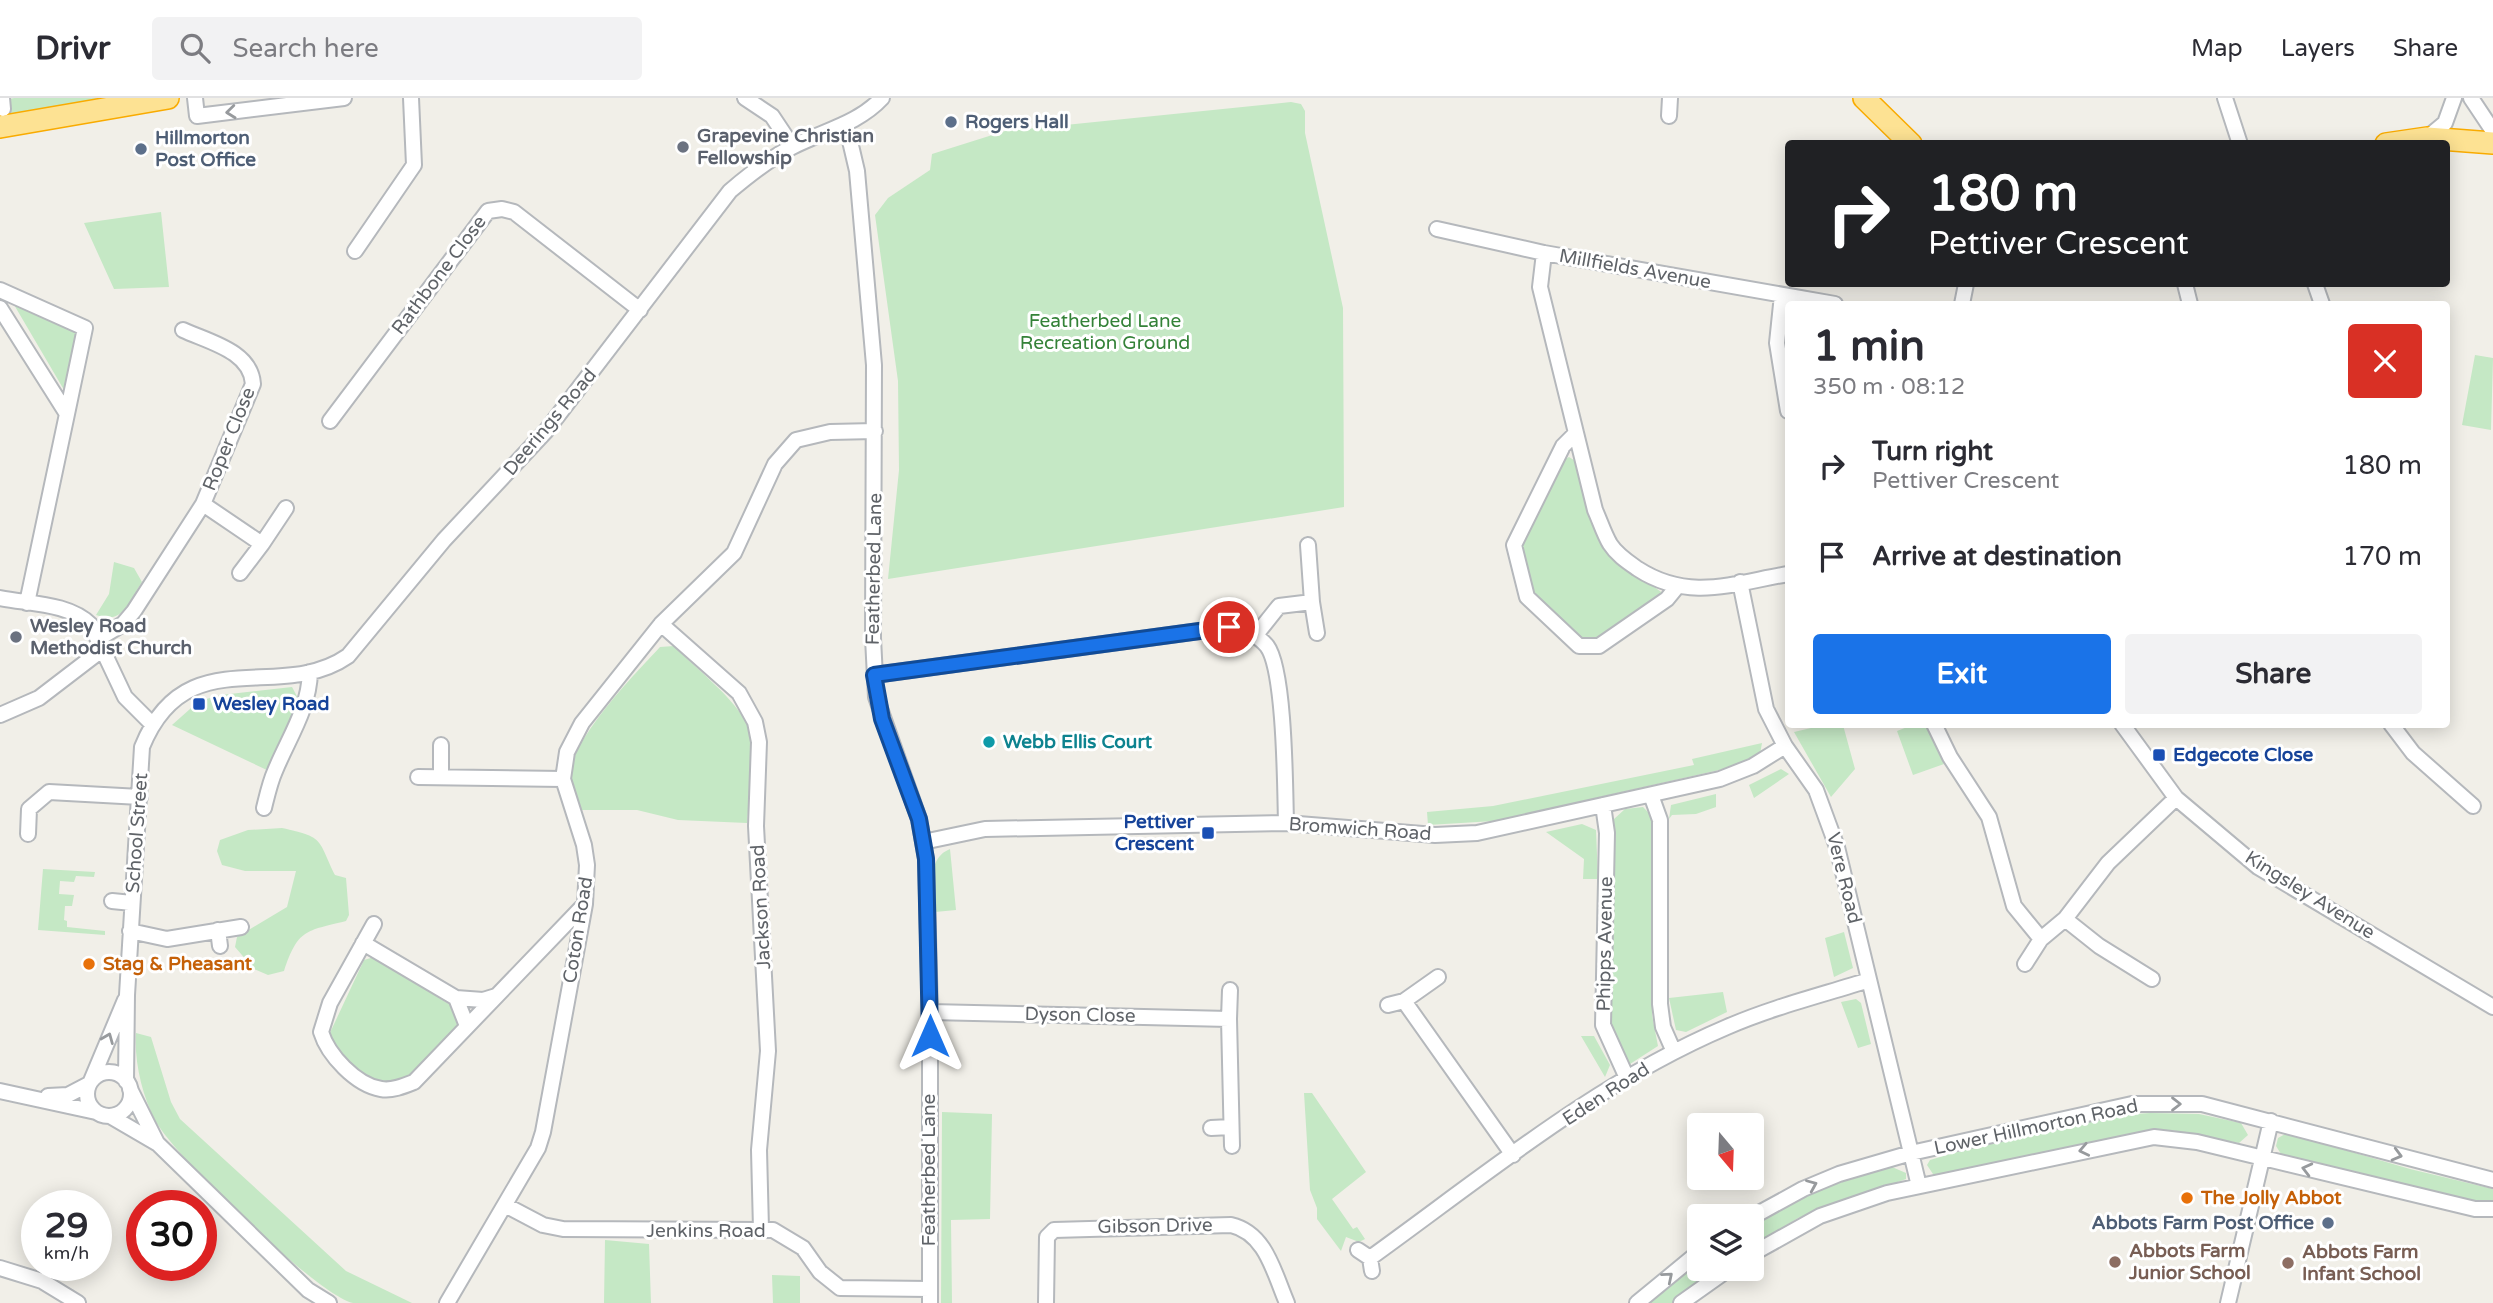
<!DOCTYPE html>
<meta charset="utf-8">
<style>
:root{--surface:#fff;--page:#f2f2f3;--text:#2b2b33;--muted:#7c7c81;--line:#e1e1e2;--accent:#1a73e8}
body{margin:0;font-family:"Varela Round",sans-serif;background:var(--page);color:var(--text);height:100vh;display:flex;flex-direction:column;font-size:26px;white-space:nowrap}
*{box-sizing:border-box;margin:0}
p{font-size:23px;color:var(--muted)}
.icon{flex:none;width:38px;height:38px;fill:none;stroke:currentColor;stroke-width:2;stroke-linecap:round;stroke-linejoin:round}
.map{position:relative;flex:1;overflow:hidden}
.drawer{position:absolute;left:1785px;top:203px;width:665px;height:427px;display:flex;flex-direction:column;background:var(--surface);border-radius:7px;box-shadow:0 4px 18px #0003}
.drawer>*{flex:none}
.top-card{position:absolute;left:1785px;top:42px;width:665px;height:147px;border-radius:7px;box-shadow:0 4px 18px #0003;background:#202124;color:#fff;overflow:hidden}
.needle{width:46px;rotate:161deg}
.controls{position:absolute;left:1687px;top:1015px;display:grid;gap:14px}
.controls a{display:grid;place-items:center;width:77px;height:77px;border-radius:7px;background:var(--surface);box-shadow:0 4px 18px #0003;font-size:35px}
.speed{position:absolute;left:21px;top:1092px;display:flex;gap:14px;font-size:35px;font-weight:700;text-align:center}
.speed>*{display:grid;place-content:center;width:91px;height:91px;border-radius:50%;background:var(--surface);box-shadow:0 4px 18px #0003;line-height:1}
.speed small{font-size:18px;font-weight:400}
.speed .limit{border:10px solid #d22;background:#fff;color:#111}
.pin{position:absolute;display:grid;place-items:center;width:60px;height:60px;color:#fff;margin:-30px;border:4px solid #fff;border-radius:50%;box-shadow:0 2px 7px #0007}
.me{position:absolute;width:77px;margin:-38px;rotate:0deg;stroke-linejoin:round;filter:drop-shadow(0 0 5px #0008)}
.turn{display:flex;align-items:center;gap:24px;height:147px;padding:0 28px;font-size:32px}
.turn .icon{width:91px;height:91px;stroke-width:2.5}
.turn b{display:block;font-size:49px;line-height:60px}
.round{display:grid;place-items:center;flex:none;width:74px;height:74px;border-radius:7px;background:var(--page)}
.head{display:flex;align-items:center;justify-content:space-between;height:119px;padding:0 28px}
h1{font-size:42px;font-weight:700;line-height:52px}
.cta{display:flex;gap:14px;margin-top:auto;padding:14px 28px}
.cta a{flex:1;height:80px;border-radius:7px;background:var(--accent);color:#fff;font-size:28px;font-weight:700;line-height:80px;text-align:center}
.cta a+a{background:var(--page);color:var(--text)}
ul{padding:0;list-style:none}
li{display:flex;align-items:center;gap:21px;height:91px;padding:0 28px}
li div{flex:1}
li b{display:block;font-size:26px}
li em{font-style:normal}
header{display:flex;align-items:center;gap:42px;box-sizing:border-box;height:98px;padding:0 35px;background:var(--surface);border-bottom:2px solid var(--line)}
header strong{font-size:33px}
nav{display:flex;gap:38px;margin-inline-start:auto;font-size:24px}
.search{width:490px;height:63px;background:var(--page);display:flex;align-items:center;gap:18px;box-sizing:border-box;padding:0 24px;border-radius:7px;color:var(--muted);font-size:26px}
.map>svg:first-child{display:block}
.green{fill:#c5e8c5}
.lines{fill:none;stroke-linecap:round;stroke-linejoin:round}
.minor-casing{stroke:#b5b8bc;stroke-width:18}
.highway-casing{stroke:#f9ab00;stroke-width:24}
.minor{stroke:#fff;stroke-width:14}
.highway{stroke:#fde293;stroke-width:21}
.oneway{stroke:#979a9d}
.route-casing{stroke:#114b97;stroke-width:18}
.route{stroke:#1a73e8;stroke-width:12}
.service-dot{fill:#5c6f8a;stroke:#fff;stroke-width:2.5}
.worship-dot{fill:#6b7280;stroke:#fff;stroke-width:2.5}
.transit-dot{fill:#1a4fb4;stroke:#fff;stroke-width:2.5}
.culture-dot{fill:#0f9aa8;stroke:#fff;stroke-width:2.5}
.food-dot{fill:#e8710a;stroke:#fff;stroke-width:2.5}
.education-dot{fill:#8d6e63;stroke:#fff;stroke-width:2.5}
.labels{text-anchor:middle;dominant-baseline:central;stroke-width:6;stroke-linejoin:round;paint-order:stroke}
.service-label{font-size:19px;font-weight:bold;fill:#4e5e75;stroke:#fff;text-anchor:start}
.worship-label{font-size:19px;font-weight:bold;fill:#5b616d;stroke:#fff;text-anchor:start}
.street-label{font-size:19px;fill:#5f6368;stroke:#fff}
.park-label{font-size:19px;fill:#348238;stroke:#fff}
.transit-label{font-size:19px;font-weight:bold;fill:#164399;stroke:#fff;text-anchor:start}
.culture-label{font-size:19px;font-weight:bold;fill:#0d838f;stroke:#fff;text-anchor:start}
.food-label{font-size:19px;font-weight:bold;fill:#c56008;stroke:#fff;text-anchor:start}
.education-label{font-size:19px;font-weight:bold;fill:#785e54;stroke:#fff;text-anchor:start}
</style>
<header>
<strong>Drivr</strong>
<div class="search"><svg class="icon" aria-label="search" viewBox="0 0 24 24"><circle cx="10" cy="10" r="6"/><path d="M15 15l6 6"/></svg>Search here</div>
<nav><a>Map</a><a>Layers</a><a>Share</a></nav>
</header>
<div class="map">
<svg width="2493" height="1205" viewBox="0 0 2493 1205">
<rect width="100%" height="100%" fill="#f1efe8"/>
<path class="green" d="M14,0h87l-101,20v-17z
M1291,4l10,2 4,7v22l38,175 1,199 -456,72 11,-109 -1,-89 -23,-166 13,-17 42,-28 2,-16 73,-23z
M161,114l8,75 -55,2 -30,-66z
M13,205l64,29 2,6 -12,57z
M2475,257l18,3 -2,72 -29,-5z
M1569,359l8,5 41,99 46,33 -67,48 -17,-1 -49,-47 -11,-49 40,-83z
M114,464l20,6 8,14c-14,21 -19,43 -46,33l13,-21z
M674,548c21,22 62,53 74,80 11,27 1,69 -1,97l-69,-3 -41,-10h-58c-3,-9 -8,-21 -9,-31 -3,-36 66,-106 90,-132z
M292,589l8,15 -31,69 -97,-46 27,-24 22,-6z
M1828,626l15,1 12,44 -24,28 -37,-65z
M1915,626l11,1 18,39 -31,11 -16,-44z
M1762,645l-2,11 -32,14 -234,53 -66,4 -1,-13 66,-6 201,-41 -2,-6z
M1781,671l8,5 -35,24 -5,-13z
M1716,696v13l-20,7 -24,1 -3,4 2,-14z
M1643,709l11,11 -2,197 6,31 -28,18 -21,-39 5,-206 11,-10z
M1582,726l14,6 2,49h-15l1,-20 -38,-27z
M282,730c43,9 36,12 53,47l11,3 3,37 -3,6c-40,10 -48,8 -62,50l-16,4 -14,-6 -19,-22 2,-10 50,-30 9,-36h-51l-23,-6 -5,-14 3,-11 28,-10z
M950,751l6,61 -21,2c-1,-21 -10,-53 15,-63z
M43,771l52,3 -1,5 -18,-1 -2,6 -14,-1 -1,13 15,1 -2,11h-7l-1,14 3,1v6l38,4v4l-67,-5z
M1844,834l9,36 -19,9 -9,-39z
M374,859l81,51 4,19 -49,53 -31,5 -40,-28 -11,-20 36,-77z
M1723,894l4,20 -41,20 -10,-2 -7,-32z
M1856,901l5,4 10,41 -13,4 -17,-46z
M136,935l15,4 20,65 9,17 166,152 66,32c-18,0 -41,0 -59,0 -36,-8 -179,-147 -198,-183 -13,-25 -21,-59 -19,-87z
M1581,938h13l16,29 -5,12z
M1304,995h8l54,79 -34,27 21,30 4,-2 8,12 -6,3 -13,-5 -5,14 -24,-32v-11l-7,-18z
M942,1014l50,2 -2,105 -39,1 1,83h-11z
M2150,1015l49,1 42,9 7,12 -9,8 -68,-13 -27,2 -209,45 -8,-12 3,-5c66,-20 152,-43 220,-47z
M2287,1035l123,36 83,20v13l-29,-2 -183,-46 -5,-8 2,-8z
M1892,1069l14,6v6l-108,39 -46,28v-21c44,-26 90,-46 140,-58z
M605,1142l44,4 2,59h-47z
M1699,1165v6h19l-46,34h-22z
M772,1177l28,1v27h-27z"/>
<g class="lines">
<g class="minor-casing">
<path id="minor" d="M2,0l1,11
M195,0l2,18 147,-18
M745,0l27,18 20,30
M2225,0l15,46
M2471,0l22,33
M1669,18l1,-18
M846,26l11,47 17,194 -1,273 3,59 43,122 7,40 4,153v291
M2427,40l18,-15 9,-25
M1437,131l107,24 291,51
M355,153l59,-86 -3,-67
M1544,155l-4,34 55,223c5,11 9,24 15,34 7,11 18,18 28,25 51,33 96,14 150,5
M2185,186l5,20
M2315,186l7,20
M0,192l85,38 -18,86
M1782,197l-5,48 11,68
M1962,206l4,-20
M0,210l67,106 -40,189
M330,323l158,-210 14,-2 12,3 126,98
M1576,335l-13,13 -49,99 13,52 52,49h20l68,-47 9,-11
M203,406l59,40 24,-36
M1308,447l4,57
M240,475l22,-29
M1740,484l26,127 19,37 31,44 21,57 82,339
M0,500c30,6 69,5 91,27l34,72 27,27
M661,526l78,69 16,29 4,20 -3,84 12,225 -9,99 2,79
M1255,538l24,-30 33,-4 5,31
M98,541l25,-15 11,-13 69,-107 50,-120c-2,-33 -44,-42 -70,-54
M874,577l355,-48c14,2 28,7 38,19 18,24 18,142 19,177
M0,617l39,-17 64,-49
M1934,626l16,33 39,60 25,89 27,33
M2122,626l54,74 82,69 235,140
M2391,626l22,29 60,53
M441,647v31
M418,679l145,2
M1651,697l9,25v184l3,23 11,25
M1603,707l4,28 -4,192 24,53
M264,710c3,-12 6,-26 11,-37 14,-34 34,-62 35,-99
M28,736l1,-25 20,-17 91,5
M923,744l62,-13 301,-6 149,12 42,-2 243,-54 33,-13 32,-20
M112,803l20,2
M2065,821l34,27 53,33
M374,826l-44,79 -9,29c7,23 35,53 60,57 11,2 23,-3 33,-7l170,-177
M218,832l2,16
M130,833l37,8 74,-12
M363,845l93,55 11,28
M2025,866l16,-25 24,-20 43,-56 68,-65
M456,900l27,2 13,-4
M1404,903l109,154
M1388,907l16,-4 34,-24
M930,914l299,7 3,127
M1229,921l1,-29
M87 996a22 22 0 1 1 44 0a22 22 0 1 1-44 0Z
M91,983l34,-81
M126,983l1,-86 15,-248c44,-109 137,-43 206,-91l96,-116 102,-109 184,-240c20,-17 39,-32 62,-44 31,-16 66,-23 90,-49
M130,991l27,54
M0,993l96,21
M48,998l20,-1 21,-11
M110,1018l48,28 150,146 21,13
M1211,1030l20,-1
M505,1107l38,20 20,4 210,1 30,18 17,24 20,16 90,1
M1752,1119l51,-28 36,-15 72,-21 221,-49h70l291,76
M1358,1152l12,8 2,13
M1752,1156l68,-38 67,-23 267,-56 43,5 278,67h18
M1370,1160c114,-82 227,-176 357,-231 46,-20 95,-32 142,-47
M0,1170l42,13 36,22
M447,1205l91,-155 5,-16 42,-228 2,-39 -3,-20 -21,-66 4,-27 15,-29 79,-99 73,-71 41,-89 21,-24 34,-8 45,-1
M1046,1205l1,-66 7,-7 177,-5c35,8 43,48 56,78
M1637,1205l62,-51
M1681,1205l48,-34
M2228,1205l43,-182"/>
</g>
<g class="highway-casing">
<path id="highway" d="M1864,0l47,46
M0,29l168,-29
M2386,46l41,-6 66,5"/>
</g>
<use href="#minor" class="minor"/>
<use href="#highway" class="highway"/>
</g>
<defs><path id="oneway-chevron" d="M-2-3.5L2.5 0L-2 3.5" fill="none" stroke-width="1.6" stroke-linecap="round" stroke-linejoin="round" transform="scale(1.75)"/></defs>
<g class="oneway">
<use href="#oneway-chevron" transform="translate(231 14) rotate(174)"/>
<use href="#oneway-chevron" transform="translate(108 940) rotate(-68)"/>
<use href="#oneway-chevron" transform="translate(2176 1006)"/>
<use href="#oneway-chevron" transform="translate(2084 1052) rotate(168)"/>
<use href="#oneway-chevron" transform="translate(2397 1057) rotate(15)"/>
<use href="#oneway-chevron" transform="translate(2307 1071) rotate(-166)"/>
<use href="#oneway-chevron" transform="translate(1812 1087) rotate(-23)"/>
<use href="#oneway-chevron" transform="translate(1668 1179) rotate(-40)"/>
</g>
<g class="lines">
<g class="route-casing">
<path id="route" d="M930,938l-4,-177 -7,-40 -37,-100 -8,-44 355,-48"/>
</g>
<use href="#route" class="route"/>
</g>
<g class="service-dot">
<circle cx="951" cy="24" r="7"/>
<circle cx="141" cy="51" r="7"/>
<circle cx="2328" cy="1125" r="7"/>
</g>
<g class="worship-dot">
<circle cx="683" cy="49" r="7"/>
<circle cx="16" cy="539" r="7"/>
</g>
<g class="transit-dot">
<rect x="192" y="599" width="14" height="14" rx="3.5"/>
<rect x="2152" y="650" width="14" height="14" rx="3.5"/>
<rect x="1201" y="728" width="14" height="14" rx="3.5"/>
</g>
<circle class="culture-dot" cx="989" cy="644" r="7"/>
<g class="food-dot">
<circle cx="89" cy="866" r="7"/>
<circle cx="2187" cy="1100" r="7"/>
</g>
<g class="education-dot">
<circle cx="2115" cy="1164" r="7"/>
<circle cx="2288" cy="1165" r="7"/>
</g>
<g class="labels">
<g class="service-label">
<text x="965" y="24">Rogers Hall</text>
<text x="155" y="40">Hillmorton<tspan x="155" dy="22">Post Office</tspan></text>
<text x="2314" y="1125" text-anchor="end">Abbots Farm Post Office</text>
</g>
<g class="worship-label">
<text x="697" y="38">Grapevine Christian<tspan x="697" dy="22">Fellowship</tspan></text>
<text x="30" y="528">Wesley Road<tspan x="30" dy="22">Methodist Church</tspan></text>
</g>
<g class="street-label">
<text transform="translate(1635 171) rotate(10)">Millfields Avenue</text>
<text transform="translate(439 177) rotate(-53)">Rathbone Close</text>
<text transform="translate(550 324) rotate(-50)">Deerings Road</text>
<text transform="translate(229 341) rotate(-68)">Roper Close</text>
<text transform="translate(874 471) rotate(-89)">Featherbed Lane</text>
<text transform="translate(1360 731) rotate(4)">Bromwich Road</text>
<text transform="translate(137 735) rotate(-86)">School Street</text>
<text transform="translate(1844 780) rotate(76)">Vere Road</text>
<text transform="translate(2310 797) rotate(32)">Kingsley Avenue</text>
<text transform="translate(761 809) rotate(-93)">Jackson Road</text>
<text transform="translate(578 832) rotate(-81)">Coton Road</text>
<text transform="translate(1605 846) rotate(-89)">Phipps Avenue</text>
<text transform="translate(1080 917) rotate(1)">Dyson Close</text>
<text transform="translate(1606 996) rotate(-33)">Eden Road</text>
<text transform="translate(2036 1029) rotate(-12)">Lower Hillmorton Road</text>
<text transform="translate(929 1072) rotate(-90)">Featherbed Lane</text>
<text transform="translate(1155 1128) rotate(-1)">Gibson Drive</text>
<text x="706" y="1133">Jenkins Road</text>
</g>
<g class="park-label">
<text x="1105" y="223">Featherbed Lane<tspan x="1105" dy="22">Recreation Ground</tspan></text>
</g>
<g class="transit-label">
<text x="213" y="606">Wesley Road</text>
<text x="2173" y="657">Edgecote Close</text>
<text x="1194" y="724" text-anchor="end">Pettiver<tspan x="1194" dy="22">Crescent</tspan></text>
</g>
<g class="culture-label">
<text x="1003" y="644">Webb Ellis Court</text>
</g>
<g class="food-label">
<text x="103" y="866">Stag &amp; Pheasant</text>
<text x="2201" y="1100">The Jolly Abbot</text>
</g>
<g class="education-label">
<text x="2129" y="1153">Abbots Farm<tspan x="2129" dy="22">Junior School</tspan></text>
<text x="2302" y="1154">Abbots Farm<tspan x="2302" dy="22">Infant School</tspan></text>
</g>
</g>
</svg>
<div class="controls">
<a><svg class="needle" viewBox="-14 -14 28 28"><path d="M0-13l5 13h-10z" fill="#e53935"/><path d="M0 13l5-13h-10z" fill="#7c7c81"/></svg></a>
<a><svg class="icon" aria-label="layers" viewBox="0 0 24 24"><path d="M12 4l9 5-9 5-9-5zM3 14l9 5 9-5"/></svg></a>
</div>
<div class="speed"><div>29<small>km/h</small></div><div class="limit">30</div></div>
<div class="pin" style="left:1229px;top:529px;background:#d93025"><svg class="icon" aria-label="arrive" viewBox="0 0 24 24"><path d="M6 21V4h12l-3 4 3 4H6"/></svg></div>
<svg class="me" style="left:930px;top:938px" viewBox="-20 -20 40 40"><path d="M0-17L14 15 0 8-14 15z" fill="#1a73e8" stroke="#fff" stroke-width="4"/></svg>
<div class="top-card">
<div class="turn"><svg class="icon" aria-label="right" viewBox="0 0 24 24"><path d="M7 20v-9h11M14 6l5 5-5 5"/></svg><div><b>180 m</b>Pettiver Crescent</div></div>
</div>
<section class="drawer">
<div class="head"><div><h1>1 min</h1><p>350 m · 08:12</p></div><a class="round" style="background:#d93025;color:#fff"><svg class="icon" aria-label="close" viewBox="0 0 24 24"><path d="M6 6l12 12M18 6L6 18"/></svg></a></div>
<ul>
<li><svg class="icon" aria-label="right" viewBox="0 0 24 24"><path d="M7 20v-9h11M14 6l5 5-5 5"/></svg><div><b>Turn right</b><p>Pettiver Crescent</p></div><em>180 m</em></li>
<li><svg class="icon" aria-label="arrive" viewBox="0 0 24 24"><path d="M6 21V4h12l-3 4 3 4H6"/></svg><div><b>Arrive at destination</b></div><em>170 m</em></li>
</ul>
<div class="cta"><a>Exit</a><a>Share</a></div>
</section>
</div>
